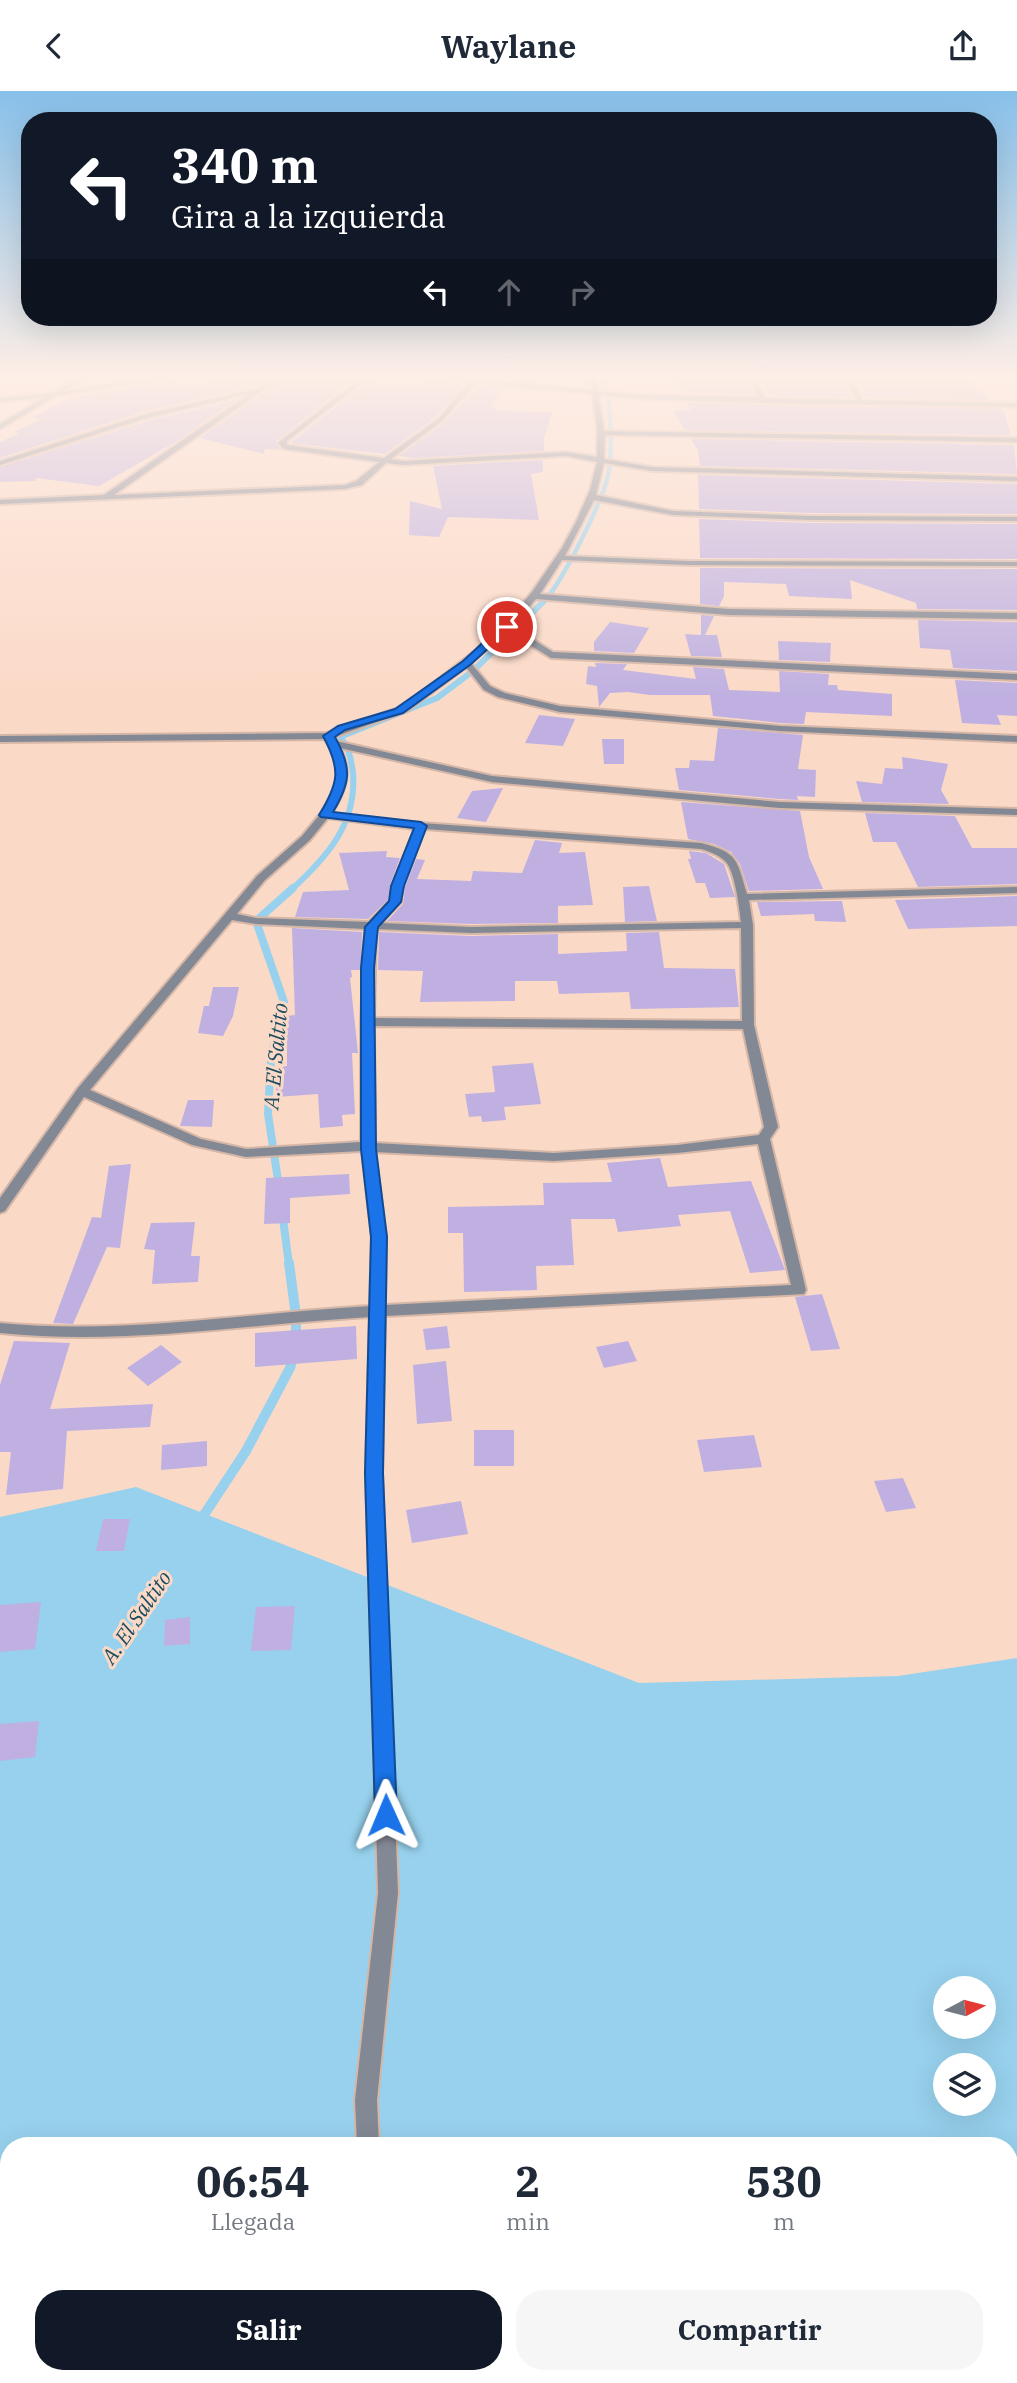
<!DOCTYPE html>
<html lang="es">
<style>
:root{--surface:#fff;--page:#f6f6f7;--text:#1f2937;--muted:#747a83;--accent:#111827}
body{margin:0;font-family:"IBM Plex Serif",serif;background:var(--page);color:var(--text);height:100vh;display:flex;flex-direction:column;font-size:26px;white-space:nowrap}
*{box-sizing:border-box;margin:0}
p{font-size:23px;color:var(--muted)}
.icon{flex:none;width:38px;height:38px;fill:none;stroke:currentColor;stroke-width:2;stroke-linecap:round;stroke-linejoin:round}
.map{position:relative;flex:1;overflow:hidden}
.sheet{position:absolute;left:0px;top:2046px;width:1018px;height:247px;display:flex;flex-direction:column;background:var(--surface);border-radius:28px 28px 0 0;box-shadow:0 7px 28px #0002}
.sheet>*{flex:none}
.hud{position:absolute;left:21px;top:21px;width:976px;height:214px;border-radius:28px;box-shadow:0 7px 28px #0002;background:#111827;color:#fff;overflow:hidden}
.needle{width:46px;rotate:83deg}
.fabs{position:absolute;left:933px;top:1885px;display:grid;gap:14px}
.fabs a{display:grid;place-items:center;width:63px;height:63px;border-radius:50%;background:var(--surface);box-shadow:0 7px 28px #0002;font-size:35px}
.pin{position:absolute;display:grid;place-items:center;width:60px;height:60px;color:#fff;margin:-30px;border:4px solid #fff;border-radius:50%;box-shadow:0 2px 7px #0007}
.me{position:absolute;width:77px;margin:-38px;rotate:359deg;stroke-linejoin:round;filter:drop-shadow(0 0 5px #0008)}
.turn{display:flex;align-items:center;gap:24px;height:147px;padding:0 35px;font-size:32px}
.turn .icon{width:91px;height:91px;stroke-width:2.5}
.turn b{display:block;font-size:49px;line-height:60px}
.lanes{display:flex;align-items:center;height:66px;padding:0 35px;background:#0003;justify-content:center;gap:35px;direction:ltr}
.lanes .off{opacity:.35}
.eta{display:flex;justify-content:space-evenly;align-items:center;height:119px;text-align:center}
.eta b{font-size:42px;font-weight:800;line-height:49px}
.primary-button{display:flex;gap:14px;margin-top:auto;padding:14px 35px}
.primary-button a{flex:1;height:80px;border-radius:28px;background:var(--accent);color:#fff;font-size:28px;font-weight:800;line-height:80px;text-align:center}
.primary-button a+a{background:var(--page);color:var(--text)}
header{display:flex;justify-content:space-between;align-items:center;height:91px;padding:0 35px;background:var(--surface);font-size:32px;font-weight:800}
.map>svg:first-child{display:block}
.water{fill:#97d1ed;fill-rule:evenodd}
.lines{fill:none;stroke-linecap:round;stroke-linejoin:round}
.stream-far3{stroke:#97d1ed;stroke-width:4.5}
.stream-far2{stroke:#97d1ed;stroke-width:6}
.stream-far1{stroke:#97d1ed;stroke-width:8}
.stream{stroke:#97d1ed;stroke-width:10}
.building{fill:#bfb0e1}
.street-casing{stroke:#d5b7a8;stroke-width:4}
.street{fill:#838895;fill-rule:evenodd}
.route{fill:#1a73e8;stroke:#114b97;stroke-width:2}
.labels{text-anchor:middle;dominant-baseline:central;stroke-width:6;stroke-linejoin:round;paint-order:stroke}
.water-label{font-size:21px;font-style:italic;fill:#1b4b5f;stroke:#fbd9c7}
</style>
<header><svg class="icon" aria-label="back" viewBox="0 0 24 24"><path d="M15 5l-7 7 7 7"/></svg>Waylane<svg class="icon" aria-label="share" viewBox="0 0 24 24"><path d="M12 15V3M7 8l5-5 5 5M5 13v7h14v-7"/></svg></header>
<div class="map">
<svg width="1017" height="2292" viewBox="0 0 1017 2292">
<rect width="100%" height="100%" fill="#fbd9c7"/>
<path class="water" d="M136,1396l503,196 259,-7 119,-18v725h-1017v-866zM945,1897h39v39h-39zM945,1974h39v38h-39zM9,2054h1001v230h-1001z"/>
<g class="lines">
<path class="stream-far3" d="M544,510c18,-18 62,-106 65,-131 4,-31 1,-63 -4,-93"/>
<path class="stream-far2" d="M291,799c36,-33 66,-66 62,-117 -2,-14 -4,-26 -13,-36l97,-39 36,-27 73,-72"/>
<path class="stream-far1" d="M279,1096l-11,-73 3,-57 13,-55 -28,-81 37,-33
M282,1120l7,54"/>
<path class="stream" d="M289,1172l7,53v24
M198,1433l48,-73 44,-83 4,-14"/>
</g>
<path class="building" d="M222,286h53l-18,9 -115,26 -142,46v-16l20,-9 -6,-1 27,-13 -9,-2 38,-19 104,-18 6,6 44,-6z
M294,286h50l10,3 -78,61 5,9 -16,-1 -1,5 -64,-16 63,-45z
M420,286l44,7 -28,33 -51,37 -95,-11 78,-61 52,3z
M673,286h74l7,17 -72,-1z
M758,286h84l10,20 -85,-2z
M854,286l116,3 21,20 -126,-3z
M477,295l26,2 -12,19h5l-2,4 58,1 -8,27v12l-131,7 -14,-2 45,-33z
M236,309l-62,43 -75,43 -63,-8 -1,3 -35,1v-15l148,-46z
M687,312l313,6 5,5 6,21 -326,-5 -12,-19 18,-1z
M691,348l323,6 3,29 -317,-8 -2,-15z
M543,369v12l-12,2 8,46 -91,-3 -9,20 -30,-2 1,-34 32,8 -9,-43z
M698,384l319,9v30l-207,-1 -111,-4z
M699,428l111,4 207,1v35l-317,-1z
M700,477l317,1v41l-100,-1 -1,-6 -66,-23 2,19 -63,-3 -3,-12 -62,-2v14l-5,10 -19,-2z
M701,524l13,1 -9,19h12l5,22 -31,-1 -6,-22 16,1z
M918,529l99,2v49l-64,-3 -3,-18 -30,-2z
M610,531l39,6 -15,25 -40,-2v-9z
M778,550l53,2 -1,19 -51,-2z
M595,572l32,1 -4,6 73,9 -3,-12 31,2 5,21 51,2 -1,-21 50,3 -1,11h9l1,5 54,4v22l-86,-4 -2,12 -24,-1 -67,-7 -3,-21h-60l-22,-3 -18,1 -11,14 -2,-21 -11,-2 2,-18 8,1z
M955,589l62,3v33l-20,-1 4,10 -39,-2z
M539,624l36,4 -12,27 -38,-3z
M718,637l85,7 -5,34 18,1 -1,27 -18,-1 1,4 -18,-1 -101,-9 -4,-22h14l1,-8 24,1z
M602,648h22v25h-20z
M902,666l46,7 -7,26 8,14 -87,-2 -6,-21 26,3 3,-16 18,1z
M503,697l-17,34 -29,-4 15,-27z
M681,711l119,9 9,46 14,32 -74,2 -9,-27 -9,-12 -17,-8 -26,-5z
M865,722l90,3 17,32h45v36l-99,3 -22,-45h-23z
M535,749l27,3 -3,10 26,-1 8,53 -35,1v17l-87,1 -84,-3 16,-17 2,-17 11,-28 9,1 -8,19 54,2 2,-10 49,2z
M387,760l-1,6 14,1 -10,27 -2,15 -20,19 -73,-2 8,-25 46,-2 -10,-37z
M689,760l17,2 18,11 11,33 -25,1 -5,-15h-9l-8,-24h3z
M649,795l8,35 -32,1 -2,-35z
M1017,805v30l-109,3 -13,-29z
M842,810l4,21 -31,-1 -1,-7 -53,2 -4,-14z
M292,837l70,4 -1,38h-10l1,7 -2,1 8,75h-6l3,61 -13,1 1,11 -23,2 -2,-34 -42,3v-30l11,-1v-50l8,-1z
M379,841l92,4 87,-2v20l69,-3 -1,-18 33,-1 5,36 71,1 4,38 -108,2 -2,-17 -70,2 -2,-13h-42v20l-95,1 3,-31 -45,-1z
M213,896h26l-6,29 -10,20 -25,-3 6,-27h5z
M533,972l8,41 -37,3 2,13 -24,2 -1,-6 -12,1 -4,-23 30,-2 -3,-26z
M188,1009h26l-2,27 -32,-1z
M660,1067l8,29 83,-6 34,89 -35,3 -20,-62 -52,4 3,11 -63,6 -3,-13h-44l3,46 -38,1 1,24 -73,2 -1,-59h-15v-26l96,-2 -1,-22 69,-1 -5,-19z
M131,1073l-11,84 -13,-1 -34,77 -20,-1 39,-106 9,1 8,-52z
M349,1083l1,20 -60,4v25l-26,1 2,-46z
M195,1131l-4,34h9l-2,26 -46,2 3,-34 -11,-1 7,-26z
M822,1203l18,55 -29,2 -16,-54z
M356,1235l1,33 -102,8v-34z
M447,1235l3,22 -24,2 -3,-21z
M14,1250l56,2 -20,66 103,-5 -3,23 -83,4 -4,58 -57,6 5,-43h-11v-67z
M628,1250l9,20 -33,7 -8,-21z
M161,1254l21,17 -34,24 -21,-18z
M446,1270l6,60 -35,3 -4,-59z
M474,1339h40v36h-40z
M754,1344l8,32 -58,5 -7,-32z
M207,1350v25l-46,4 1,-25z
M903,1387l13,30 -30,4 -12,-31z
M461,1410l7,33 -56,9 -6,-33z
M103,1428h27l-6,32h-28z
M41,1511l-6,47 -35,3v-47z
M295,1515l-4,44 -40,1 5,-44z
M190,1526v27l-26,2 1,-26z
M39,1630l-4,36 -35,4v-37z"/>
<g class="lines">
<g class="street-casing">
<path id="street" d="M78,286h8l-22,14 95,-14h18l-121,19 -56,33v-5l45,-27 -45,5v-4l53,-5z
M282,286h9l-29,14 -148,104 231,-10 11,-4 23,-19 -95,-13 -6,-6 84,-66h8l-83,64v4l97,13 54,-39 31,-37 -38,-5h28l133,13 -2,-13h6l3,14 42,4 117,2 -9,-20h6l10,21 92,2 -13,-23h7l12,23 154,3v4l-254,-4 -122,-4 -42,-4 5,36 413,7v4l-412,-7 -1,24 48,8 365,10v4l-365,-10 -48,-8 -8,32 77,16 137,5 207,1v4l-207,-1 -137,-5 -79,-15 -29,56 123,5 329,1v4l-329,-1 -126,-5 -22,34 189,15 288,4v6l-288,-4 -193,-16 -24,27 41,26 464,22v6l-466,-22 -44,-27 -36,32 19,23 15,7 55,13 220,20 237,10v6l-237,-11 -220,-19 -62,-15 -14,-7 -18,-23 -59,44 -73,26 2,4 156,35 288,26 237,7v6l-237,-7 -288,-26 -152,-34c13,23 5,44 -8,65l47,7 322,23c37,9 36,17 46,51l270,-7v6l-268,7 4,25 1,100 24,102 -8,12 36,151 -2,4 -419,22 -3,158 16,419 -21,207 2,45h-22l-2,-45 23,-207 -12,-419 4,-157c-123,7 -247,29 -370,16v-10c123,12 247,-10 370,-17l2,-69 -10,-86 -116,6 -54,-12 -108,-48 -79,114 -5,2v-15l78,-110 179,-212 45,-40 19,-23 11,-17 6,-20 -5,-23 -8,-14 -325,3v-6l327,-3 69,-24 18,-11 62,-48 39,-38 17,-20 30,-44 14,-26 14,-32 7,-28 -31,-6 -163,9 -17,-2 -24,22 -17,4 -345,15v-4l104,-5 145,-101 -102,24 -147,47v-4l143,-46 115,-27zM476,292l116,11 5,33v30l-31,-5 -163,9 -12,-2 51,-38zM328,727l87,11 -23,57 -2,15 -21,21 -113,-4 -19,-4 28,-34 45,-40zM425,738l276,20c8,2 18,6 25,13 9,10 13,45 15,60l-270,5 -90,-4 20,-21 1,-16zM232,829l24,4 109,5 -4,93v120l-115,7 -45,-10 -111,-49zM741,837l1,93 -368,-3 2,-89 95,4zM374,935l369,3 21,98 -5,8 -82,10 -123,8 -179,-10zM758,1053l33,141 -406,20 1,-68 -11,-85 179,9 123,-8z
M367,2284h24v8h-24z"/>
</g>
<use href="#street" class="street"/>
</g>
<linearGradient id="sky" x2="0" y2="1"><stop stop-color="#87c0ea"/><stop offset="0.47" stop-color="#fdeee6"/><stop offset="1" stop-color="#fdeee6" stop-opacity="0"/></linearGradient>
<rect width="1017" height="607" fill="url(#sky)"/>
<path class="route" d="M503,533l9,3 -42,38 -67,48 -58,17 -10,7c17,31 16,45 -2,75l88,10 6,4 -23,60 -3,16 -23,25 -4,41 2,181 11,88 -4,236 14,342 -3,8 -8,3 -7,-3 -4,-8 -10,-342 6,-236 -10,-88v-181l4,-41 24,-26 2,-15 23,-58 -93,-11 -2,-2c20,-32 22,-46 4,-79l15,-10 57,-17 68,-48z"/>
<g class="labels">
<g class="water-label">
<text transform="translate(275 965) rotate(-85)">A. El Saltito</text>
<text transform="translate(136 1526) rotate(-56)">A. El Saltito</text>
</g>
</g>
</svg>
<div class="fabs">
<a><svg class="needle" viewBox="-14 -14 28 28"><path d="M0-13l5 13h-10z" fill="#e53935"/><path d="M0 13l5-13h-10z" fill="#747a83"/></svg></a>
<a><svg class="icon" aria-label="layers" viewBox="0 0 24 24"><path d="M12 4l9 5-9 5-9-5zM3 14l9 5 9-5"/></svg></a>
</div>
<div class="pin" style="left:507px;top:536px;background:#d93025"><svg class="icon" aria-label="arrive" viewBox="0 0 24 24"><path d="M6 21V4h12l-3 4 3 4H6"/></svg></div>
<svg class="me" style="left:386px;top:1724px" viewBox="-20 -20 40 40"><path d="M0-17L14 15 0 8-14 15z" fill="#1a73e8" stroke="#fff" stroke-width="4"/></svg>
<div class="hud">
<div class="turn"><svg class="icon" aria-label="left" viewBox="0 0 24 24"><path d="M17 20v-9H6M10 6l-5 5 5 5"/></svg><div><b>340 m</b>Gira a la izquierda</div></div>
<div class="lanes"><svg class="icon" aria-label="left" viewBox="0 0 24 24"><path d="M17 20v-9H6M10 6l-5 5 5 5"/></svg><svg class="icon off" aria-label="ahead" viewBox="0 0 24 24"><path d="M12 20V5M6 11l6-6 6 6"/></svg><svg class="icon off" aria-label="right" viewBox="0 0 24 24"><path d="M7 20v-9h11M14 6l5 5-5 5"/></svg></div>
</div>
<section class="sheet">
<div class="eta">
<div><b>06:54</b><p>Llegada</p></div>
<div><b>2</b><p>min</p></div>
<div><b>530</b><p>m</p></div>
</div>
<div class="primary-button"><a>Salir</a><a>Compartir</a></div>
</section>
</div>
